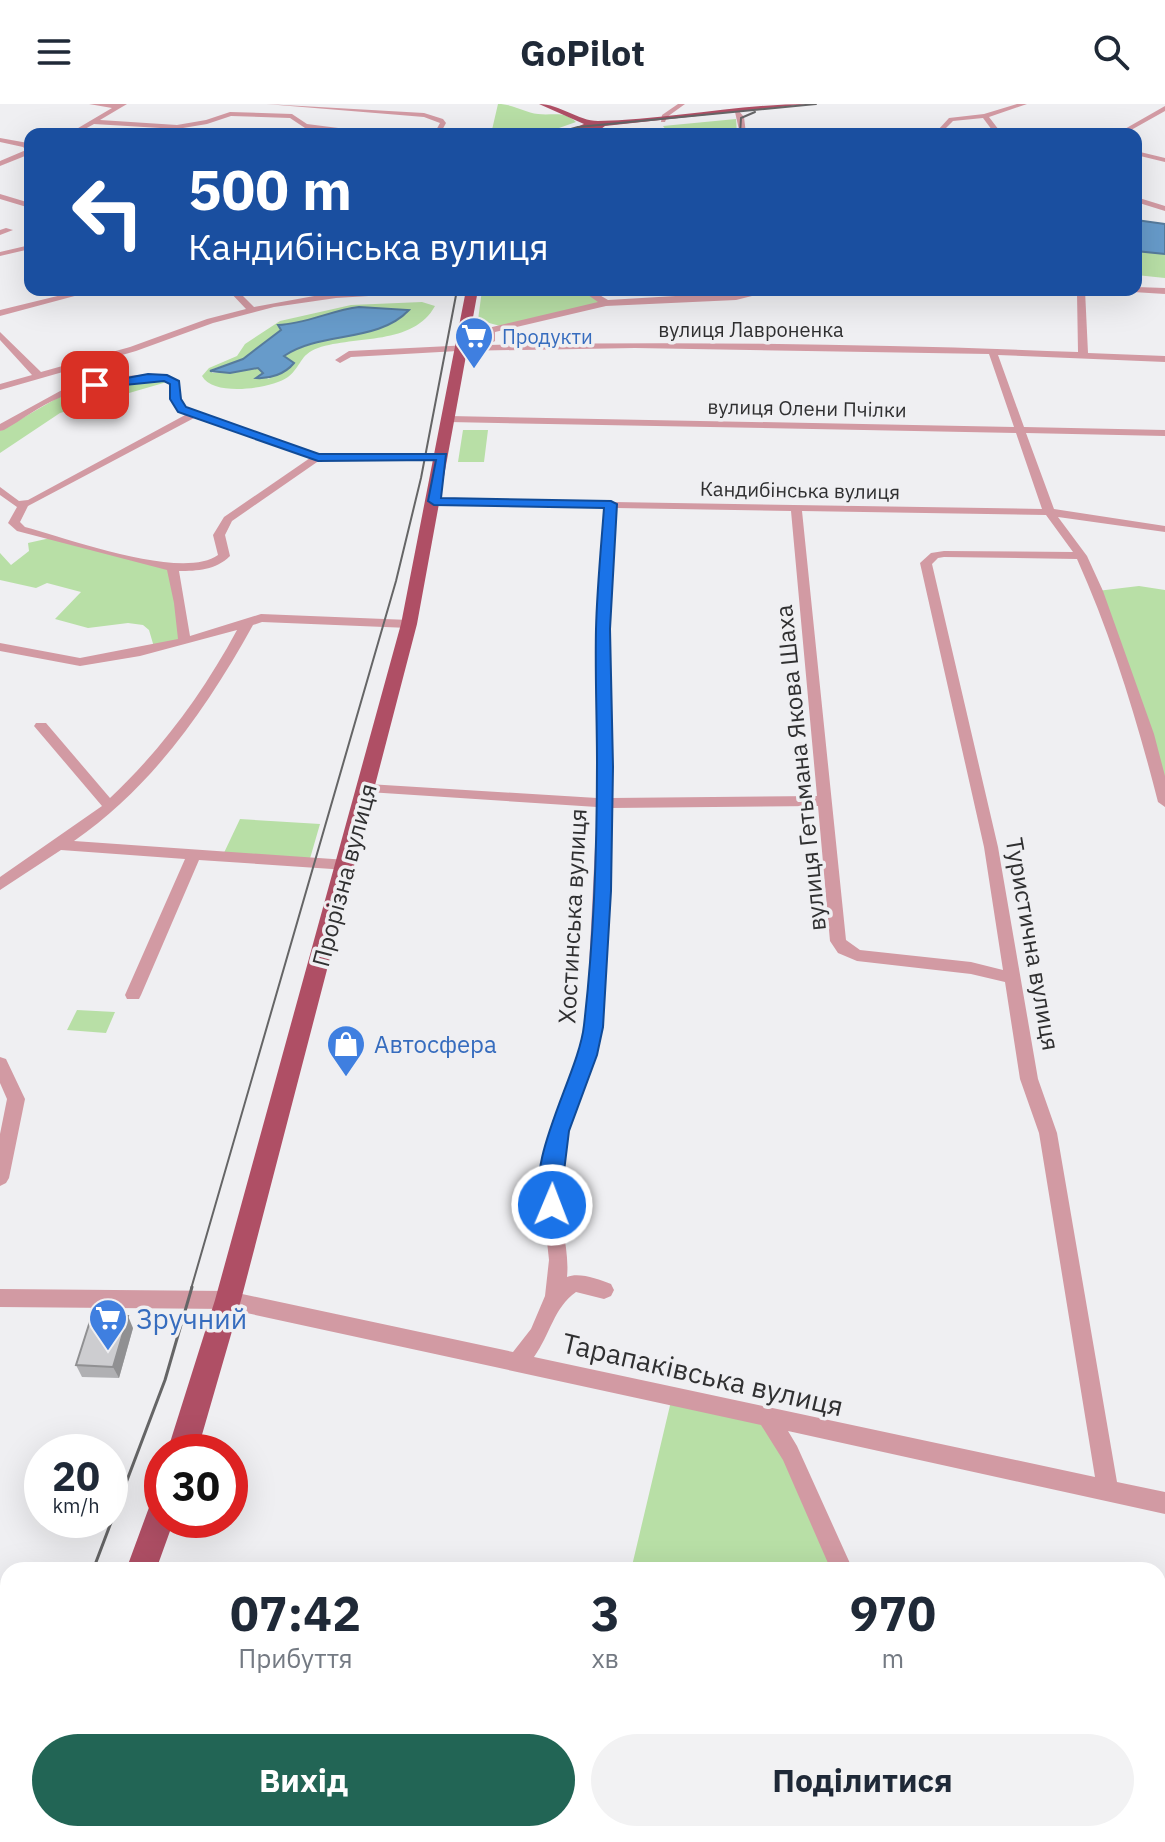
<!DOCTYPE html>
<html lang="uk">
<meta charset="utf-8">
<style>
:root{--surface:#fff;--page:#f2f2f3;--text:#1f2937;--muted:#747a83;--accent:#226555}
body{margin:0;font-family:"IBM Plex Sans",sans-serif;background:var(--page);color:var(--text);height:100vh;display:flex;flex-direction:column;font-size:30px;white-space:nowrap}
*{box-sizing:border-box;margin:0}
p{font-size:26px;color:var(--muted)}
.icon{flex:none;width:44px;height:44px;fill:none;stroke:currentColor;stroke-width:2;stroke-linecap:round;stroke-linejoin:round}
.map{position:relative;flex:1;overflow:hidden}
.sheet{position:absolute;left:0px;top:1458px;width:1166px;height:280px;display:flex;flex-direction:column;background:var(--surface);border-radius:24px 24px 0 0;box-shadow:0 8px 32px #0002}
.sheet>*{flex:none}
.top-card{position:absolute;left:24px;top:24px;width:1118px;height:168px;border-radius:16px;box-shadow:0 8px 32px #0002;background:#1a4fa0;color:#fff;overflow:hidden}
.speed{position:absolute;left:24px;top:1330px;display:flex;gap:16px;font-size:40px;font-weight:700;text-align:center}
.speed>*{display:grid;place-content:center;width:104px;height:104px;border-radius:50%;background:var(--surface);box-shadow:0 8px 32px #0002;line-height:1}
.speed small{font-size:20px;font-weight:400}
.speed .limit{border:12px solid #d22;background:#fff;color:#111}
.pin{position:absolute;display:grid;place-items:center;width:68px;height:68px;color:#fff;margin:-34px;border-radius:16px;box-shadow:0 4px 12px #0006}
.me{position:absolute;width:88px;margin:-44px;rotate:1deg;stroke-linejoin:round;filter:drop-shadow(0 0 6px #0008)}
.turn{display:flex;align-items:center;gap:28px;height:168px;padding:0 32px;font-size:36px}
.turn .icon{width:104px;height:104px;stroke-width:2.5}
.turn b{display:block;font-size:56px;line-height:68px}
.eta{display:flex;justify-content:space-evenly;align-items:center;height:136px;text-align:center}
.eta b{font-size:48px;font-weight:800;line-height:56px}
.button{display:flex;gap:16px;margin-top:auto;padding:16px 32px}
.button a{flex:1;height:92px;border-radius:48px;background:var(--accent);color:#fff;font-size:32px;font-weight:800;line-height:92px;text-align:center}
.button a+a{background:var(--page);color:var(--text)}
header{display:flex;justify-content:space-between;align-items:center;height:104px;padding:0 32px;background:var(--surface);font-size:36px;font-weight:800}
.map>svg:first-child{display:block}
.green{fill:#b8dfa6;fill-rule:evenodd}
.water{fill:#679bca;stroke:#567b9c;stroke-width:2}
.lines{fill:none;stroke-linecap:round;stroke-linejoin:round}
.minor{fill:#d29aa3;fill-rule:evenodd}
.major{fill:#af4f65;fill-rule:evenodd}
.tram-far1{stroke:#656566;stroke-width:2}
.tram{stroke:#656566;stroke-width:3}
.wall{fill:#b0b0b3}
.shaded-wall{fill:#909092}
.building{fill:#cdcdd0;stroke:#909092;stroke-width:2}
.route{fill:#1a73e8;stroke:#114b97;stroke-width:2}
.labels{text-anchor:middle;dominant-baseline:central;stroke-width:7;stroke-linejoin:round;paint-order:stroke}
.far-street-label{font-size:20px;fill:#303031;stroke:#efeff2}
.far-shop-label{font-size:20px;fill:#366cbe;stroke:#efeff2;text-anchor:start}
.street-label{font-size:24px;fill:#303031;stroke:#efeff2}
.shop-label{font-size:24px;fill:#366cbe;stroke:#efeff2;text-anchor:start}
.near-shop-label{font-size:28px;fill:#366cbe;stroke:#efeff2;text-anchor:start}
.near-street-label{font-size:28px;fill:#303031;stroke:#efeff2}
</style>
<header><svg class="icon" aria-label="menu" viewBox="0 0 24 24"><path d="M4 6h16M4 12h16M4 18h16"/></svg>GoPilot<svg class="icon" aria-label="search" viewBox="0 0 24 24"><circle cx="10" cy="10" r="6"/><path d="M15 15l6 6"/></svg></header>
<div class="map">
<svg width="1165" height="1738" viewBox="0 0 1165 1738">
<rect width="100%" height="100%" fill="#efeff2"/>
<path class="green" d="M498,0c15,0 26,8 40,10 15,2 26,-4 38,8l-34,12h-51z
M736,15l1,15h-68l-6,-8z
M1136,147l29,3v24l-29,-3z
M482,186h103l21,13 -102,24 -26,-7z
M422,198l13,4c-22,40 -79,29 -117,42 -19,7 -16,18 -30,29 -17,12 -75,20 -86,-1l7,-8 28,-12 8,-12 35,-23 71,-16zM407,209l-28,16 -58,12 -30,10 -8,6 -14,22 -9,-4 3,-3 -5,-4 -46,5 1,-4 30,-10 38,-29 -1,-5c18,2 37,-9 56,-11 23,-2 48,0 71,-1z
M152,274l15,4 -107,31 -60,40v-22l66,-38z
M463,326h25l-4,32h-26z
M55,433l76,23 41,8 12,73 -30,6 -5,-17 -6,-5 -15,-2 -40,5 -33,-9 26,-27 -34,-9 -11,5 -36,-8v-27l11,12 18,-14 -1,-8z
M1139,482l26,4v212l-68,-211z
M240,715l80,5 -11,38 -87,-5z
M77,906l38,2 -9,21 -39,-3z
M672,1293l97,22 73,151h-211z
M0,1502l8,1v227h7l-3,8h-12z
M335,1730h530l-1,8h-533z"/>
<path class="water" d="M1136,116l29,4v30l-29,-3z
M359,203l50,3c-31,33 -88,21 -125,46l10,7c-9,11 -24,16 -38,15l7,-5 -5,-5 -28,5 -20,-2 33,-12 38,-29 -3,-5c28,-1 54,-15 81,-18z"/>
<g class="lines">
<path class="minor" d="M89,0h38l-27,16 77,5 29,-5 24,-8 62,2 15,10 78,10 -80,-6 -15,-10 -59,-2 -24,8 -30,5 -83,-5 -18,10h-8l44,-26z
M266,0l158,9 19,6 3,4 -6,11h-6l6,-11 -16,-6z
M678,0h7l-18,13 -2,5h-4l1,-7z
M1017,0h10l-38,13 13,17h-7l-12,-16 -30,3 -10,10 -5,-1 11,-12 35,-4z
M1165,2v5l-41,23h-8z
M738,6l6,7 2,17h-6l-5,-22z
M0,34l28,5 2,11 -30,12v-5l26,-11 -3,-3 -23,-5z
M1136,47l29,7v4l-29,-7z
M0,90l30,9v5l-30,-9z
M1136,93l29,9v5l-29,-9z
M6,124l7,2 -13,5v-5z
M30,141v4l-30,7v-4z
M1136,183l29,1v6l-32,-2 -1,-2h4z
M82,186h15l-97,26v-6z
M228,186h9l17,17 82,-15 85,-2 -4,3 -81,5 -62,9 -61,16 -77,28 -136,39v-6l32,-9 -32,-35v-8l41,40 89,-25 77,-28 39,-10z
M581,186h10l17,10 168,-10 -40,10 -130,6 -111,26v9l-7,4c197,-4 395,-1 590,7l-1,-59h-46l-4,-3h58l3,63 77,3v6l-167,-7 26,72 141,3v6l-139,-3 28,76 111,17v6l-107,-15 29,39 16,35 51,143 11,42v31l-7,-5c-21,-82 -46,-165 -81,-243l-133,-2 -6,1 -6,6 66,283 40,232 19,54 60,349 48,10v22l-377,-83 9,15 56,124h-22l-48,-110 -22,-35 -533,-116 -228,-2v-18l228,2 285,61 18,-23 14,-33 4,-36 -8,-74 9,-55 30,-76 6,-28 11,-220 -229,-15 -7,-4 7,-4 229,14v-169l8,-122 -171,-3 -4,-1v-4l612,10 -26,-76 -567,-11 -5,-3 5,-3 565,11 -25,-73 -354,-6 -177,3 -107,6 -11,6 -5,-3 14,-9 121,-6 16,-6 2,-11 110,-26zM616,404l175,3 26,285 -206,2 -2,-169zM802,407l244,4 27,37 -129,-1 -13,2 -11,10 64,284 19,123 -32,-8 -111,-12 -14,-10zM818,702l12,135 8,12 19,8 114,13 34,8 15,97 19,54 56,344 -561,-120c16,-22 20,-50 42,-65l28,7 7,-3 3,-6 -3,-6c-13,-5 -32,-12 -44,-7 3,-31 -10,-62 -8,-93 4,-56 32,-104 43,-157l9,-219z
M151,270l28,7 2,18 5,8 133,47h123l5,3 -5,3h-122l-88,61 -7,14 5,21c-14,14 -33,15 -51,15l11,65 71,-22 148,6 6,4 -6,4 -147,-6 -9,3c-46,83 -100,161 -179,216l273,19 7,5 -7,5 -148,-10 -58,135 -2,4h-12l-2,-4 60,-136 -124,-9 -61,40v-13l102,-71 -68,-80 2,-3h10l64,75c52,-49 93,-105 127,-168l-97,26 -60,10 -80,-15v-8l80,15 98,-19 -4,-36 -7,-33 -150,-39 -9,-8 9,-16 -17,-12v-8l19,14 9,-1 159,-86c-15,-5 -16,-16 -16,-30 -32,-12 -81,0 -112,14 -20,8 -37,22 -55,32l-4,1v-7l62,-34 53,-13zM196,313l114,41 -86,59 -11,18 5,20c-36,26 -151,-17 -193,-28l-5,-5 8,-16z
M0,953l6,2 19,40 -16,79 -3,5 -6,3v-52l7,-35 -7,-16z
M1158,1721l7,3v14h-26l-4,-8h23z
M852,1730h26l-1,8h-26z"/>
<path class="major" d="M539,0c21,0 39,17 59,17 70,-1 140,-17 211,-17l-204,22 -4,3c-14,-3 -26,5 -41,5l24,-10z
M466,186h12l-61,334 -176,676 -44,152h-30l48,-152 186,-676z
M162,1394v22h12l-18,50h-30l25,-68z
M25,1730h34l-3,8h-34z"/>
<path class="tram-far1" d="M553,30l25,-7 238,-23
M740,30l1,-16 14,-6
M191,1185l205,-708 25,-103 36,-188"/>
<path class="tram" d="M93,1466l72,-190 27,-93
M0,1677l8,-16"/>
</g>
<path class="wall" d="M133,1224l-14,50 -37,-1 -6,-12z"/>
<path class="shaded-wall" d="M128,1212l5,12 -14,50 -6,-11z"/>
<path class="building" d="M92,1211l36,1 -15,51 -37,-2z"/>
<path class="route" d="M148,270l19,1 12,6 2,18 5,8 133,47h127l-5,44 170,3 6,3 -7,125 3,138 -2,124 -8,136 -6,28 -28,76 -10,81 -7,2 -8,-2c-23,-48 35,-137 40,-187 10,-86 13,-175 13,-262 0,-44 -2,-89 -1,-134 1,-40 5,-81 8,-121l-170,-3 -6,-4 8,-41 -118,1 -140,-49 -8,-13v-15l-6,-3 -69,7 -6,-3z"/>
<defs>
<g id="supermarket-pin" transform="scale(2)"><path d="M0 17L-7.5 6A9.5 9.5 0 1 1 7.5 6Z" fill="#3f7fe0" stroke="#efeff2"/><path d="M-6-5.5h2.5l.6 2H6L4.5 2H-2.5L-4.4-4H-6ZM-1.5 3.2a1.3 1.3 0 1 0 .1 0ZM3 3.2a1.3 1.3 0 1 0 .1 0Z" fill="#fff"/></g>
<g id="shop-pin" transform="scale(2)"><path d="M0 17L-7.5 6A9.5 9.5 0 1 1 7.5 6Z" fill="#3f7fe0" stroke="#efeff2"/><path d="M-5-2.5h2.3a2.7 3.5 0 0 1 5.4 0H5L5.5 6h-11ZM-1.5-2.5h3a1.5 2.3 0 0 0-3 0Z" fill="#fff"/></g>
</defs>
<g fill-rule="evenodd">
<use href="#supermarket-pin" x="474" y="232"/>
<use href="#shop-pin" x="346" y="940"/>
<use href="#supermarket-pin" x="108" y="1214"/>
</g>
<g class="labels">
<g class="far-street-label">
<text x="751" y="225">вулиця Лавроненка</text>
<text transform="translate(807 304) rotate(1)">вулиця Олени Пчілки</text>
<text transform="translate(800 386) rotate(1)">Кандибінська вулиця</text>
</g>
<g class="far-shop-label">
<text x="502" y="232">Продукти</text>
</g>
<g class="street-label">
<text transform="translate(800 664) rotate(-96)">вулиця Гетьмана Якова Шаха</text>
<text transform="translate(344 771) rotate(-75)">Прорізна вулиця</text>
<text transform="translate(572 812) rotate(-87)">Хостинська вулиця</text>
<text transform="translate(1033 840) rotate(80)">Туристична вулиця</text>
</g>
<g class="shop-label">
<text x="374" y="940">Автосфера</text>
</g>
<g class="near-shop-label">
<text x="136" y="1214">Зручний</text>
</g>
<g class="near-street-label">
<text transform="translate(703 1270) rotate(13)">Тарапаківська вулиця</text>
</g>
</g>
</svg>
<div class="speed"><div>20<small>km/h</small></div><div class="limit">30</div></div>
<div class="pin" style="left:95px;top:281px;background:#d93025"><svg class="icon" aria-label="arrive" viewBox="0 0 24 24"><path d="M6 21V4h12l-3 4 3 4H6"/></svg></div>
<svg class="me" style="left:552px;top:1101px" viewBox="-20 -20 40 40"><circle r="17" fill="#1a73e8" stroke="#fff" stroke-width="3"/><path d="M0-11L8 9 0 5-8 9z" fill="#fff"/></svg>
<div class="top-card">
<div class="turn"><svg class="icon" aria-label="left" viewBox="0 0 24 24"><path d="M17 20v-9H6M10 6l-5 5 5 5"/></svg><div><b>500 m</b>Кандибінська вулиця</div></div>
</div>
<section class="sheet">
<div class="eta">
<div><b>07:42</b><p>Прибуття</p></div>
<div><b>3</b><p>хв</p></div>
<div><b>970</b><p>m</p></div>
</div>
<div class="button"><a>Вихід</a><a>Поділитися</a></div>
</section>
</div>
